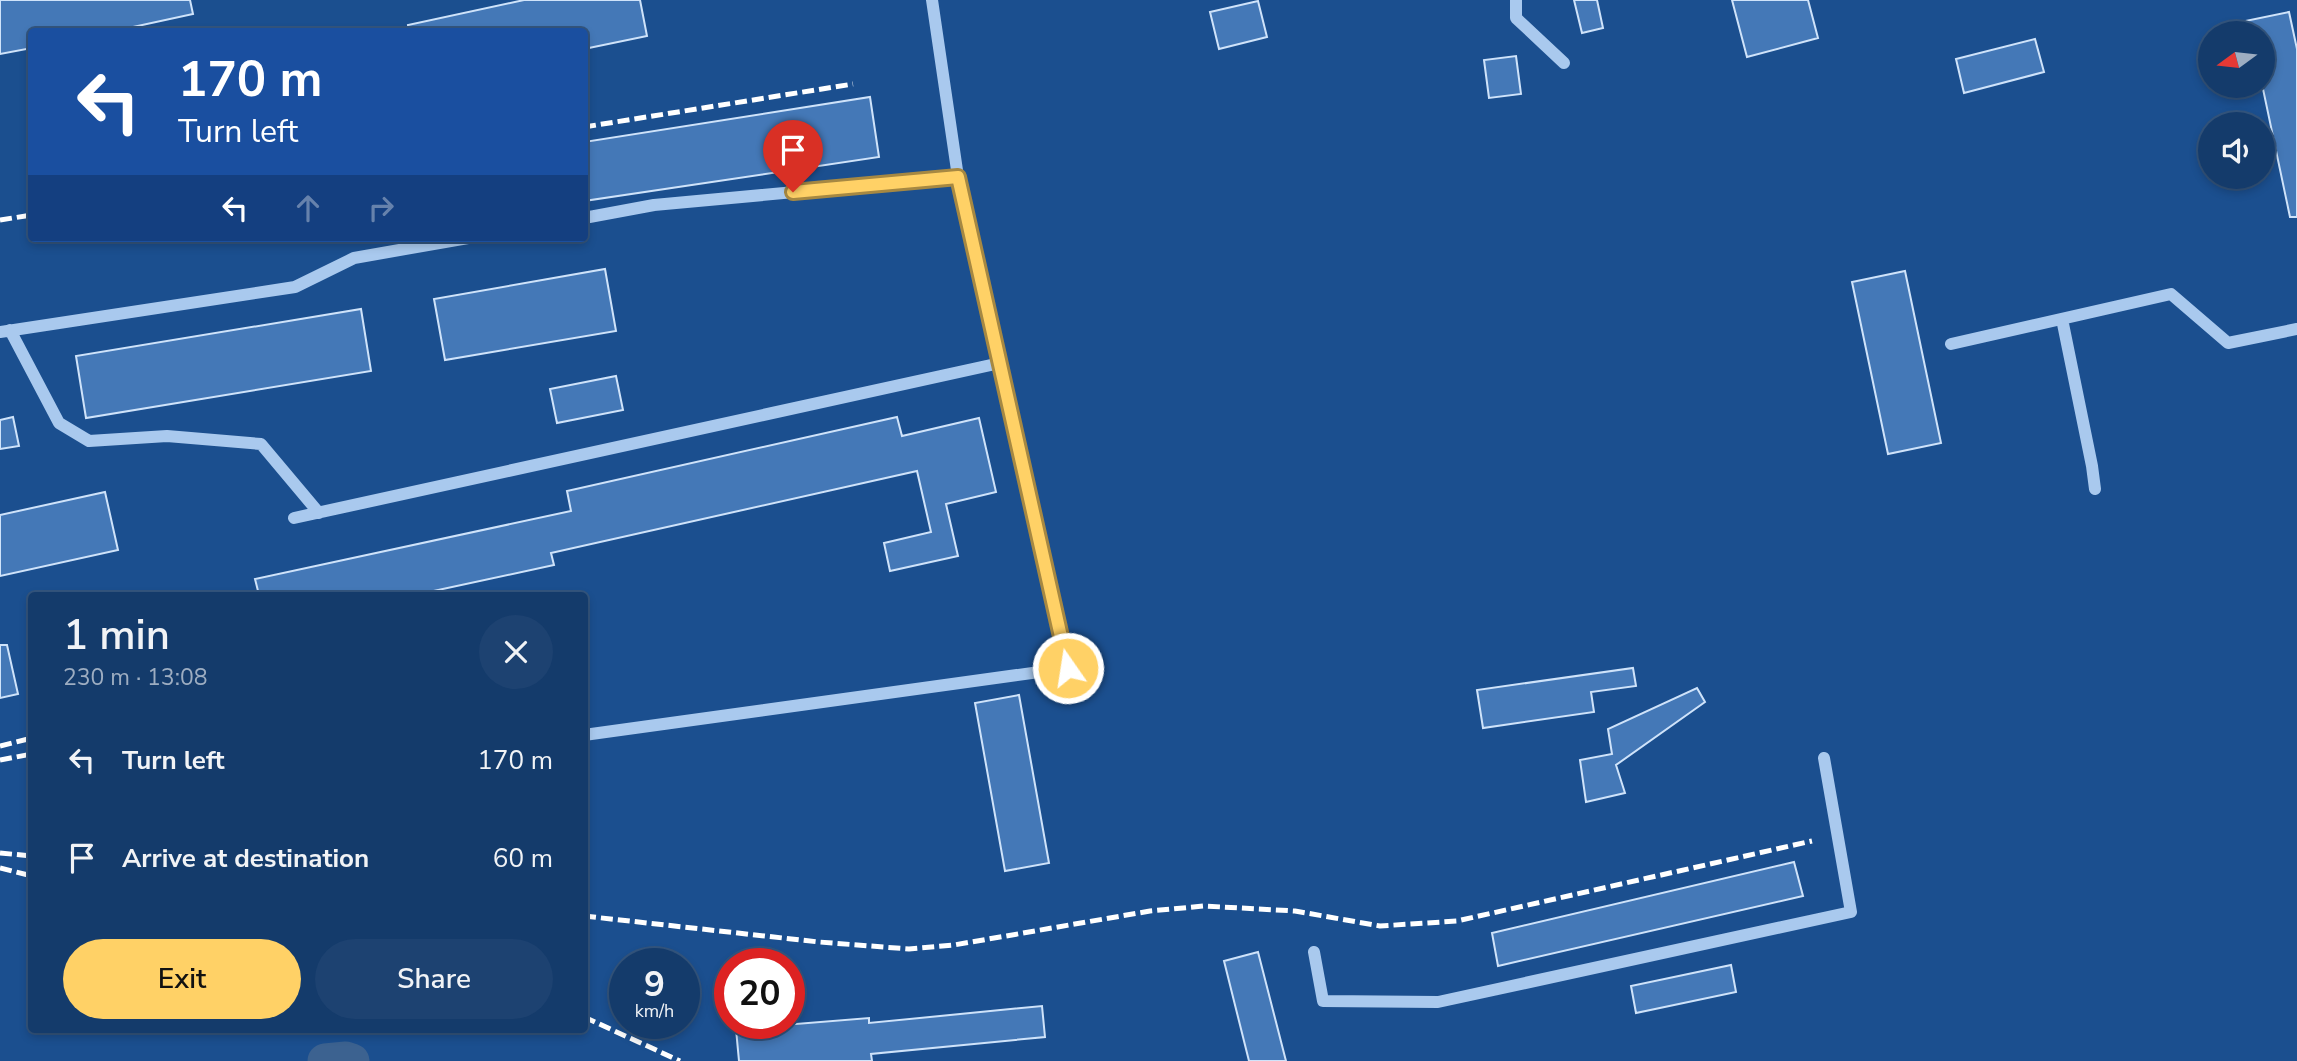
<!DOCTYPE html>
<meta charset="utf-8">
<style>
:root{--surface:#143b6b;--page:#1d4271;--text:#f1f3f6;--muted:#9dadc1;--line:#33557e;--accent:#ffd166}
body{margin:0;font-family:"Nunito Sans",sans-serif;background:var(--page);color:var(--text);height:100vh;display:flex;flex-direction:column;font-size:26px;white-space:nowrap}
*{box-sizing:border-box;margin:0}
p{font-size:23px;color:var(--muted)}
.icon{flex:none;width:38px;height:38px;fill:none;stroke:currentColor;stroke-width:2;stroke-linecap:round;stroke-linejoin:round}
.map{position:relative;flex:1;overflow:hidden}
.side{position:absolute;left:28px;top:592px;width:560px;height:441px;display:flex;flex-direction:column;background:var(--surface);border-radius:7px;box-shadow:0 4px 10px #0003,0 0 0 2px var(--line)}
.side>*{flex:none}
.banner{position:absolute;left:28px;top:28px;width:560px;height:214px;border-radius:7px;box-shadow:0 4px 10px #0003,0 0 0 2px var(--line);background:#1a4fa0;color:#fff;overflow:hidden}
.needle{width:46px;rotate:255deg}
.controls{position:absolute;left:2198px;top:21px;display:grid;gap:14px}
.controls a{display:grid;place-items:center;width:77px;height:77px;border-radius:50%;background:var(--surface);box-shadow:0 4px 10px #0003,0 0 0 2px var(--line);font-size:35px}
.speed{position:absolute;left:609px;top:948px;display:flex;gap:14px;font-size:35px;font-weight:700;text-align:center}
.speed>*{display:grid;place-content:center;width:91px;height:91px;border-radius:50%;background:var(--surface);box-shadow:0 4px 10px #0003,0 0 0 2px var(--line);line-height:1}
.speed small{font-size:18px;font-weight:400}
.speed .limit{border:10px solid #d22;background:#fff;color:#111}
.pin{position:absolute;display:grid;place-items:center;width:60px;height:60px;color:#fff;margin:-72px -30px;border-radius:50% 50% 50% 0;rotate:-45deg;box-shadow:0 0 7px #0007}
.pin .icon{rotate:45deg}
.me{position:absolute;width:77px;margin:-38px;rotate:347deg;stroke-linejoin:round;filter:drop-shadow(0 0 5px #0008)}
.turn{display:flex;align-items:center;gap:24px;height:147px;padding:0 35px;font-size:32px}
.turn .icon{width:91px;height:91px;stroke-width:2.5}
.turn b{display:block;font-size:49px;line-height:60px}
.lanes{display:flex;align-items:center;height:66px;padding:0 35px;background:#0003;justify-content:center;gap:35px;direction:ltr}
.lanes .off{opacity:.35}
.round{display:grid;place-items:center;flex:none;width:74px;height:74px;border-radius:37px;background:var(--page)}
.overview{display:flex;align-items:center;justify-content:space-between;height:119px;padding:0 35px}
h1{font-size:42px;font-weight:600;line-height:52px}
.primary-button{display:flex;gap:14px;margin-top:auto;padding:14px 35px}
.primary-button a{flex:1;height:80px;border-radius:42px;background:var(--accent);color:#111;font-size:28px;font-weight:600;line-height:80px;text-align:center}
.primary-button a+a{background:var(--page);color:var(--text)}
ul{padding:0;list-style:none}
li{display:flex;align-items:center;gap:21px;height:98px;padding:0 35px}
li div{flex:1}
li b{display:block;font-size:26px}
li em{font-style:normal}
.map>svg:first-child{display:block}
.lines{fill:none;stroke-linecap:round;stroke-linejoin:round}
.river{stroke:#3c6290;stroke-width:35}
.building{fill:#4478b7;stroke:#cfe3fa;stroke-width:2}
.minor{stroke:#a9c9ee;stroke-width:12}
.rail{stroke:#fff;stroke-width:5;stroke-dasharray:12 5;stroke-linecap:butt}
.route-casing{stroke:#a68842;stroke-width:18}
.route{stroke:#ffd166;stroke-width:12}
</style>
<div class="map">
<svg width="2297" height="1061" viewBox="0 0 2297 1061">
<rect width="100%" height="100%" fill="#1b4f8f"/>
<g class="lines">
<path class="river" d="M325,1061l21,-2 6,2"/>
</g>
<path class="building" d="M0,0h190l3,14 -83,18h-78v16l-32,6z
M524,0h116l7,36 -63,13v-17h-175l-1,-7z
M1574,0h23l6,28 -21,5z
M1732,0h76l10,38 -71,19z
M1258,1l9,36 -48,12 -9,-37z
M2289,12l8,37v168h-7l-27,-128v-56h-41l-1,-7z
M2035,39l9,33 -80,21 -8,-34z
M1516,56l5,38 -32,4 -5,-38z
M870,97l9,60 -295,44v-59z
M605,269l11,62 -171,29 -11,-61z
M1905,271l36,172 -53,11 -36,-172z
M361,309l10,62 -285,47 -10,-62z
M616,376l7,34 -66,13 -7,-34z
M13,417l6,29 -19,3v-29z
M897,417l5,19 77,-18 17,74 -50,12 12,52 -68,15 -6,-28 47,-11 -14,-61 -366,82 3,12 -139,30h-156l-4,-16 316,-68 -4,-20z
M105,492l13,58 -118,26v-61z
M0,645h7l11,49 -18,4z
M1633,668l3,18 -45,6 3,20 -111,16 -6,-38z
M1697,688l8,14 -89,63 9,28 -39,9 -6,-42 32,-6 -4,-25z
M1019,695l30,168 -44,8 -30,-168z
M1794,862l9,34 -305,70 -6,-33z
M1258,952l28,109h-37l-25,-100z
M1731,965l5,27 -100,21 -5,-27z
M1042,1006l3,31 -174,17 1,7h-133l-3,-32 133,-11v5z"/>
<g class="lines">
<path class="minor" d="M1516,0v18l48,45
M584,218l70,-13 304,-28
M2062,319l30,147 3,23
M10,330l49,93 30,18 78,-5 94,8 58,69
M0,332l295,-45 59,-29 114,-20
M1951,344l220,-50 57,49 69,-14
M294,518l706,-155
M584,735l484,-67 -110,-491 -26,-177
M1314,952l9,49 115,1 413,-90 -27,-154"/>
<path class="rail" d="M584,127l269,-43
M0,220l32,-5
M0,746l32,-8
M0,760l32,-6
M0,853l32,3
M0,868l32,8
M584,916l235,26 90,7 45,-4 196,-34 54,-5 91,5 85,15 77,-5 355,-80
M584,1017l96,44"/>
</g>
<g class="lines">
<g class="route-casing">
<path id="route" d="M793,192l165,-15 110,491"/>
</g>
<use href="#route" class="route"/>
</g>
</svg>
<div class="controls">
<a><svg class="needle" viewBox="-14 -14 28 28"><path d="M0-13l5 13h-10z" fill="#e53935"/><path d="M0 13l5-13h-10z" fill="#9dadc1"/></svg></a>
<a><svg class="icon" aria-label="sound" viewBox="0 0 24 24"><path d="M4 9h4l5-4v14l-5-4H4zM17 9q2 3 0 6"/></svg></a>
</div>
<div class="speed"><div>9<small>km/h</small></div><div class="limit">20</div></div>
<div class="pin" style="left:793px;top:192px;background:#d93025"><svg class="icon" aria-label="arrive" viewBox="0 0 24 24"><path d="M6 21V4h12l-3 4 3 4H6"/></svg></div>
<svg class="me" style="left:1068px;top:668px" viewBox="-20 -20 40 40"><circle r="17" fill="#ffd166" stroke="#fff" stroke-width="3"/><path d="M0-11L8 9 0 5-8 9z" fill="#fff"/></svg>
<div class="banner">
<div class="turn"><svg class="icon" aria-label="left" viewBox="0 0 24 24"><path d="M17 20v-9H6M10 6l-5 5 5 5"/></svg><div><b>170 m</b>Turn left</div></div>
<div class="lanes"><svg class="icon" aria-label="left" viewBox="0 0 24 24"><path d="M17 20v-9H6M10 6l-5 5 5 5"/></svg><svg class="icon off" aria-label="ahead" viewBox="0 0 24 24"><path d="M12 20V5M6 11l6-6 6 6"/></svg><svg class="icon off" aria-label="right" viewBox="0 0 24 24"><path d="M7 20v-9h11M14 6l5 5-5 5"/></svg></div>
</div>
<section class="side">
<div class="overview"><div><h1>1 min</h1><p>230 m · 13:08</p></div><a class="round"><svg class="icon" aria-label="close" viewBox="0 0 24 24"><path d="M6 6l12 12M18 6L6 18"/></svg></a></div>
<ul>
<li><svg class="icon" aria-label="left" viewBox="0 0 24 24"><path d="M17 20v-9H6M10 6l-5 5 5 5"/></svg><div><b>Turn left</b></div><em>170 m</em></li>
<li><svg class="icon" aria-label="arrive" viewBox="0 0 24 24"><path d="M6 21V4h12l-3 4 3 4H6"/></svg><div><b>Arrive at destination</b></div><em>60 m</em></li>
</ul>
<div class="primary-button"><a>Exit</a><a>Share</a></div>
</section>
</div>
